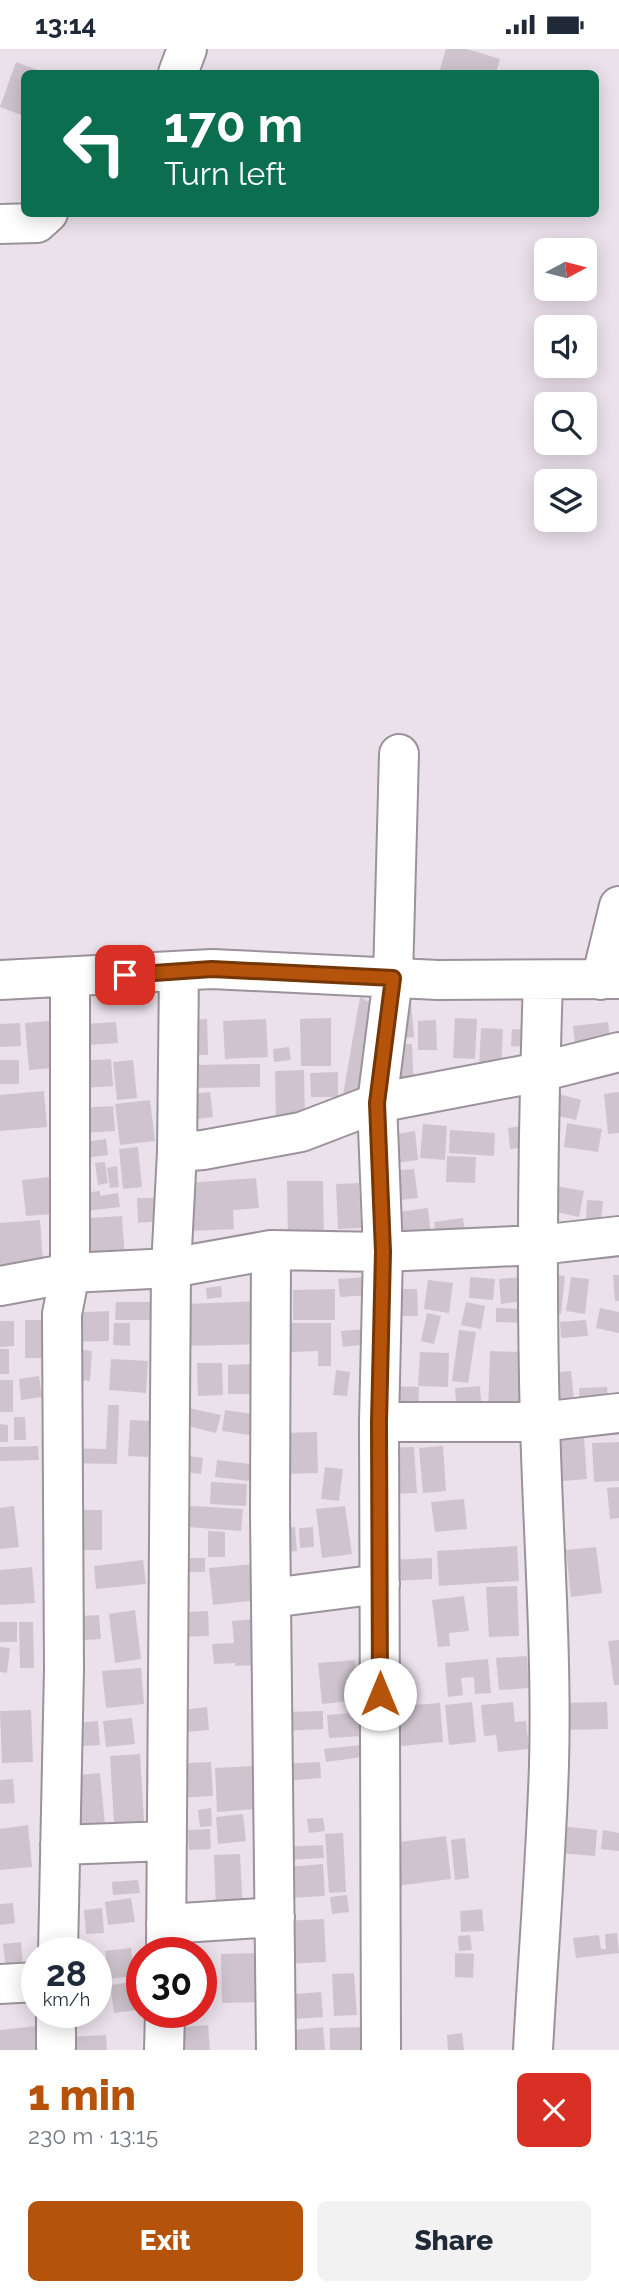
<!DOCTYPE html>
<meta charset="utf-8">
<style>
:root{--surface:#fff;--page:#f2f2f3;--text:#1f2937;--muted:#747a83;--accent:#b45309}
body{margin:0;font-family:Raleway,sans-serif;background:var(--page);color:var(--text);height:100vh;display:flex;flex-direction:column;font-size:26px;white-space:nowrap}
*{box-sizing:border-box;margin:0}
p{font-size:23px;color:var(--muted)}
.icon{flex:none;width:38px;height:38px;fill:none;stroke:currentColor;stroke-width:2;stroke-linecap:round;stroke-linejoin:round}
.map{position:relative;height:2001px;overflow:hidden}
.drawer{display:flex;flex-direction:column;background:var(--surface);flex:1}
.drawer>*{flex:none}
.top-card{position:absolute;left:21px;top:21px;width:578px;height:147px;border-radius:10px;box-shadow:0 4px 18px #0003;background:#0b6e4f;color:#fff;overflow:hidden}
.needle{width:46px;rotate:83deg}
.fabs{position:absolute;left:534px;top:189px;display:grid;gap:14px}
.fabs a{display:grid;place-items:center;width:63px;height:63px;border-radius:10px;background:var(--surface);box-shadow:0 4px 18px #0003;font-size:35px}
.speed{position:absolute;left:21px;top:1888px;display:flex;gap:14px;font-size:35px;font-weight:700;text-align:center}
.speed>*{display:grid;place-content:center;width:91px;height:91px;border-radius:50%;background:var(--surface);box-shadow:0 4px 18px #0003;line-height:1}
.speed small{font-size:18px;font-weight:400}
.speed .limit{border:10px solid #d22;background:#fff;color:#111}
.pin{position:absolute;display:grid;place-items:center;width:60px;height:60px;color:#fff;margin:-30px;border-radius:14px;box-shadow:0 4px 10px #0006}
.me{position:absolute;width:77px;margin:-38px;rotate:0deg;stroke-linejoin:round;filter:drop-shadow(0 0 5px #0008)}
.turn{display:flex;align-items:center;gap:24px;height:147px;padding:0 28px;font-size:32px}
.turn .icon{width:91px;height:91px;stroke-width:2.5}
.turn b{display:block;font-size:49px;line-height:60px}
.round{display:grid;place-items:center;flex:none;width:74px;height:74px;border-radius:10px;background:var(--page)}
.summary{display:flex;align-items:center;justify-content:space-between;height:119px;padding:0 28px}
h1{font-size:42px;font-weight:800;line-height:52px;color:var(--accent)}
.primary-button{display:flex;gap:14px;margin-top:auto;padding:14px 28px}
.primary-button a{flex:1;height:80px;border-radius:10px;background:var(--accent);color:#fff;font-size:28px;font-weight:800;line-height:80px;text-align:center}
.primary-button a+a{background:var(--page);color:var(--text)}
.status{display:flex;justify-content:space-between;align-items:center;height:49px;padding:0 35px;background:var(--surface);direction:ltr}
.status svg{height:19px;fill:currentColor}
.map>svg:first-child{display:block}
.building{fill:#cfc4ce}
.lines{fill:none;stroke-linecap:round;stroke-linejoin:round}
.minor-casing{stroke:#9c929b;stroke-width:42}
.minor{stroke:#fff;stroke-width:38}
.route-casing{stroke:#753606;stroke-width:18}
.route{stroke:#b45309;stroke-width:12}
</style>
<div class="status"><b>13:14</b><svg viewBox="0 0 49 12"><path d="M0 12V9h3v3zM5 12V6h3v6zM10 12V3h3v9zM15 12V0h3v12zM26 1h20v11H26zM47 4h2v5h-2z"/></svg></div>
<div class="map">
<svg width="619" height="2001" viewBox="0 0 619 2001">
<rect width="100%" height="100%" fill="#ebe1eb"/>
<path class="building" d="M446,0h21l33,10 -4,14h-57z
M16,13l30,11h-22v43l-24,-9z
M360,948l17,9 -5,89h-29z
M411,954l3,34 -16,2 -2,-35z
M331,969v48h-30l-1,-47z
M455,969l22,1 -2,40 -22,-1z
M207,970l1,36h-19l-1,-35z
M266,970l2,38 -43,2 -2,-38z
M60,971l4,47 -35,3 -4,-47z
M436,971l1,30h-19v-29z
M116,973l2,21 -30,2 -16,-20z
M608,973l6,50 -35,5 -6,-51z
M20,974l1,23 -21,1v-23z
M481,979l22,1 -2,40 -22,-1z
M512,980l20,1 -1,17 -20,-1z
M412,995l2,48 -21,1 -2,-48z
M289,998l2,13 -17,2 -1,-13z
M111,1010l2,27 -31,2 -2,-27z
M0,1011h19v24h-19z
M133,1011l4,38 -20,2 -4,-38z
M260,1015v23l-70,1v-23z
M304,1021l1,50 -29,1 -1,-50z
M338,1023v25h-27l-1,-24z
M44,1042l3,36 -47,4v-36z
M210,1043l3,25 -23,3 -2,-26z
M619,1043v41l-11,1 -4,-40z
M555,1044l26,7 -5,20 -26,-6z
M150,1051l5,41 -35,4 -5,-41z
M113,1057l2,25 -34,2 -1,-25z
M567,1074l35,6 -4,23 -34,-5z
M423,1075l24,2 -2,34 -25,-2z
M528,1076l2,22 -20,2 -2,-21z
M450,1081l45,3 -1,23 -45,-3z
M415,1082l3,29 -30,4 -2,-28z
M106,1090l2,16 -23,3 -2,-16z
M138,1098l4,40 -19,2 -4,-40z
M447,1107l29,1 -1,26 -29,-1z
M105,1113l3,21 -10,2 -3,-22z
M117,1117l2,21 -9,1 -3,-20z
M414,1120l4,29 -26,3 -3,-30z
M51,1128l4,37 -29,2 -4,-36z
M256,1129l3,30 -26,2 1,19 -44,2 -3,-48z
M287,1132h36l1,59h-36z
M359,1134l2,45 -23,1 -2,-45z
M557,1137l27,5 -5,26 -27,-6z
M100,1142v5l18,-3 2,14 -35,4 -2,-18z
M137,1149h23l1,23 -23,2z
M587,1151l16,1 -2,20 -15,-2z
M428,1159l3,28 -38,7 -1,-30z
M122,1167l3,43 -34,1 -3,-42z
M463,1169l3,19 -30,3 -2,-18z
M40,1171l3,42 -43,4v-43z
M548,1225l17,2 -4,38 -17,-2z
M613,1226h6v26h-4z
M367,1228l2,18 -29,2 -2,-18z
M470,1228l25,2 -2,21 -24,-2z
M521,1228l2,24 -22,3 -2,-25z
M571,1228l18,2 -4,35 -19,-3z
M428,1231l25,3 -4,30 -25,-4z
M221,1237l1,11 -15,2 -1,-11z
M335,1240v31h-42v-30z
M391,1240h26l1,27h-27z
M266,1252l2,43 -82,2 -2,-42z
M116,1253h41l-1,18h-41z
M466,1253l19,4 -4,23 -20,-4z
M496,1259l25,1v14l-25,-1z
M600,1259l19,4v21l-23,-5z
M109,1262v30l-42,1 -2,-29z
M427,1264l14,3 -7,28 -13,-3z
M25,1271h21l1,38h-22z
M586,1271l2,16 -27,2 -1,-16z
M0,1272h14v25l-14,1z
M114,1274h16v23l-17,-1z
M291,1274h40v43h-13v-15l-27,1z
M367,1280l2,15 -26,3 -2,-16z
M459,1281l17,2 -8,51 -16,-2z
M0,1300h9v25h-9z
M75,1300l17,2 -2,30 -18,-2z
M490,1302l31,1 -2,62 -31,-1z
M420,1303l29,1 -1,34 -30,-1z
M111,1310l37,2 -2,32 -37,-3z
M197,1314h25l1,32 -25,1z
M253,1315v30h-25v-29z
M336,1321l14,2 -3,24 -14,-1z
M571,1322l5,47 -24,2 -6,-47z
M39,1327l3,21 -21,3 -2,-21z
M0,1331h13v32h-13z
M389,1337l30,1 -1,31 -31,-1z
M480,1337l2,28 -25,2 -2,-28z
M607,1338l2,33 -29,1 -1,-33z
M108,1356h11l-2,59 -51,-1 1,-15 39,1z
M184,1358l37,8 -5,18 -37,-9z
M225,1361l28,4 -3,21 -28,-4z
M14,1368h11l1,23h-12z
M130,1371l19,1 -1,36 -20,-1z
M0,1375l8,1v17h-8z
M317,1383l1,41 -34,1 -2,-41z
M584,1388l3,42 -34,3 -3,-42z
M619,1393v39l-25,1 -2,-39z
M38,1397l1,14 -39,1v-14z
M443,1397l3,45 -23,2 -4,-45z
M414,1398l3,46 -32,1 -3,-46z
M180,1406l23,3 -2,16 -23,-3z
M217,1411l33,4 -1,17 -34,-4z
M325,1418l18,2 -4,32 -18,-2z
M211,1433l36,2 -1,22 -36,-2z
M619,1438v31l-9,1 -3,-31z
M464,1450l3,30 -32,3 -4,-30z
M175,1456l68,4 -2,22 -67,-5z
M14,1457l5,41 -19,2v-41z
M345,1457l7,48 -30,4 -6,-49z
M68,1461h34v40h-34z
M295,1478l2,24 -9,1 -3,-24z
M313,1478l1,20 -14,1 -1,-20z
M208,1482l17,1v25h-17z
M517,1497l2,35 -80,5 -2,-35z
M596,1498l6,46 -31,4 -5,-47z
M173,1509h32v14h-31z
M432,1509v21l-41,2 -1,-21z
M143,1511l3,24 -50,5 -2,-23z
M255,1515l4,36 -46,5 -4,-37z
M32,1518l3,36 -35,2v-35z
M517,1537l2,50 -30,1 -3,-50z
M464,1547l5,35 -20,2 1,13 -12,1 -6,-47z
M135,1561l6,49 -26,4 -6,-49z
M208,1562l1,25 -36,1 -1,-24z
M99,1566l2,24 -34,2 -2,-24z
M254,1570l3,46 -22,1v-3l-21,1 -2,-20 22,-1 -2,-22z
M0,1573h17v20h-17z
M19,1573h14l1,46h-14z
M619,1591v45h-5l-6,-44z
M0,1598l10,1 -3,25 -7,-1z
M527,1607l2,32 -30,2 -3,-32z
M488,1610l3,34 -16,1 -1,-17 -13,1 2,17 -15,2 -3,-34z
M355,1611l4,40 -37,4 -4,-41z
M141,1619l3,36 -38,4 -4,-37z
M472,1653l4,40 -27,3 -4,-40z
M513,1653l2,20 11,-1 3,28 -31,3 -2,-17 -12,1 -3,-31z
M607,1653l1,27 -45,1 -1,-27z
M440,1654l3,39 -52,5 -4,-40z
M207,1658l2,23 -34,3 -2,-22z
M31,1661l2,52 -31,1 -2,-52z
M323,1662v18l-40,2 -1,-19z
M360,1663l2,24 -33,2 -2,-23z
M132,1669l3,26 -29,3 -3,-26z
M98,1672l2,24 -33,2 -2,-23z
M361,1696l1,12 -36,5 -2,-13z
M140,1705l4,67 -30,2 -4,-67z
M211,1713l2,34 -39,2 -2,-34z
M320,1713l1,16 -38,3 -1,-17z
M253,1717l2,43 -38,3 -2,-44z
M100,1724l5,52 -32,3 -5,-52z
M13,1730l2,24 -15,1v-24z
M211,1759l1,18 -12,1 -2,-17z
M243,1765l3,27 -28,3 -2,-27z
M323,1769l2,13 -16,2 -2,-14z
M28,1776l4,42 -32,3v-41z
M560,1777l37,4 -2,26 -37,-3z
M210,1780l1,20 -22,1 -1,-20z
M603,1781l16,3v18l-18,-2z
M343,1784l3,59 -17,1 -4,-59z
M446,1787l5,43 -55,7 -5,-43z
M465,1789l4,40 -14,2 -4,-40z
M323,1796l1,13 -38,2 -1,-13z
M240,1805l3,55 -27,1 -2,-55z
M323,1815l2,32 -36,2 -2,-31z
M138,1831l2,13 -27,2 -1,-13z
M347,1846l2,17 -17,2 -2,-17z
M131,1849l4,24 -27,3 -3,-23z
M13,1854l2,20 -15,2v-21z
M102,1859l2,25 -18,1 -2,-24z
M482,1860l2,22 -23,1 -1,-21z
M324,1870l2,43 -41,2 -2,-43z
M617,1884l2,20 -43,5 -3,-20 26,-3 2,14h5l-1,-15z
M470,1886l2,15 -13,1 -1,-15z
M21,1893l2,25 -17,2 -3,-25z
M131,1899l3,28 -25,3 -4,-28z
M259,1904l2,49 -39,1 -1,-49z
M455,1904l19,1 -1,24 -18,-1z
M354,1924l3,42 -23,1 -2,-42z
M134,1933l3,28 -23,3 -4,-28z
M321,1943l2,25 -27,2 -2,-25z
M208,1976l2,25h-36l-2,-22z
M36,1977l2,24h-38v-20z
M323,1978l2,23h-38l-1,-19z
M363,1978l1,23h-34v-22z
M462,1984l2,17h-16l-1,-15z
M106,1986l1,15h-39l-1,-13z"/>
<g class="lines">
<g class="minor-casing">
<path id="minor" d="M178,24l9,-24
M0,175l37,-1 11,-10
M0,931l212,-11 226,11 181,-1
M601,931l18,-74
M177,1103l26,-2 98,-18 76,-29 163,-31 79,-20
M271,1201l-1,263 6,537
M0,1237l70,-13 101,-5 100,-18 112,2 156,-7 80,-9
M379,1373h161l79,-9
M271,1549l109,-14
M60,1796l107,-4
M166,1875l109,-7
M58,1904l6,-284 -2,-355 8,-41v-296
M166,1904l5,-685 6,-116 2,-180
M0,1935l37,-2
M56,2001v-37
M164,2001l1,-37
M381,2001l-2,-628 4,-170 -6,-149 16,-125 6,-224
M533,2001c5,-95 13,-190 16,-285 3,-114 -6,-229 -9,-343 -4,-147 -2,-295 3,-441"/>
</g>
<use href="#minor" class="minor"/>
</g>
<g class="lines">
<g class="route-casing">
<path id="route" d="M125,926l87,-6 181,9 -16,125 6,149 -4,170 1,272"/>
</g>
<use href="#route" class="route"/>
</g>
</svg>
<div class="fabs">
<a><svg class="needle" viewBox="-14 -14 28 28"><path d="M0-13l5 13h-10z" fill="#e53935"/><path d="M0 13l5-13h-10z" fill="#747a83"/></svg></a>
<a><svg class="icon" aria-label="sound" viewBox="0 0 24 24"><path d="M4 9h4l5-4v14l-5-4H4zM17 9q2 3 0 6"/></svg></a>
<a><svg class="icon" aria-label="search" viewBox="0 0 24 24"><circle cx="10" cy="10" r="6"/><path d="M15 15l6 6"/></svg></a>
<a><svg class="icon" aria-label="layers" viewBox="0 0 24 24"><path d="M12 4l9 5-9 5-9-5zM3 14l9 5 9-5"/></svg></a>
</div>
<div class="speed"><div>28<small>km/h</small></div><div class="limit">30</div></div>
<div class="pin" style="left:125px;top:926px;background:#d93025"><svg class="icon" aria-label="arrive" viewBox="0 0 24 24"><path d="M6 21V4h12l-3 4 3 4H6"/></svg></div>
<svg class="me" style="left:380px;top:1645px" viewBox="-20 -20 40 40"><circle r="19" fill="#fff"/><path d="M0-13L10 11 0 6-10 11z" fill="#b45309"/></svg>
<div class="top-card">
<div class="turn"><svg class="icon" aria-label="left" viewBox="0 0 24 24"><path d="M17 20v-9H6M10 6l-5 5 5 5"/></svg><div><b>170 m</b>Turn left</div></div>
</div>
</div>
<section class="drawer">
<div class="summary"><div><h1>1 min</h1><p>230 m · 13:15</p></div><a class="round" style="background:#d93025;color:#fff"><svg class="icon" aria-label="close" viewBox="0 0 24 24"><path d="M6 6l12 12M18 6L6 18"/></svg></a></div>
<div class="primary-button"><a>Exit</a><a>Share</a></div>
</section>
